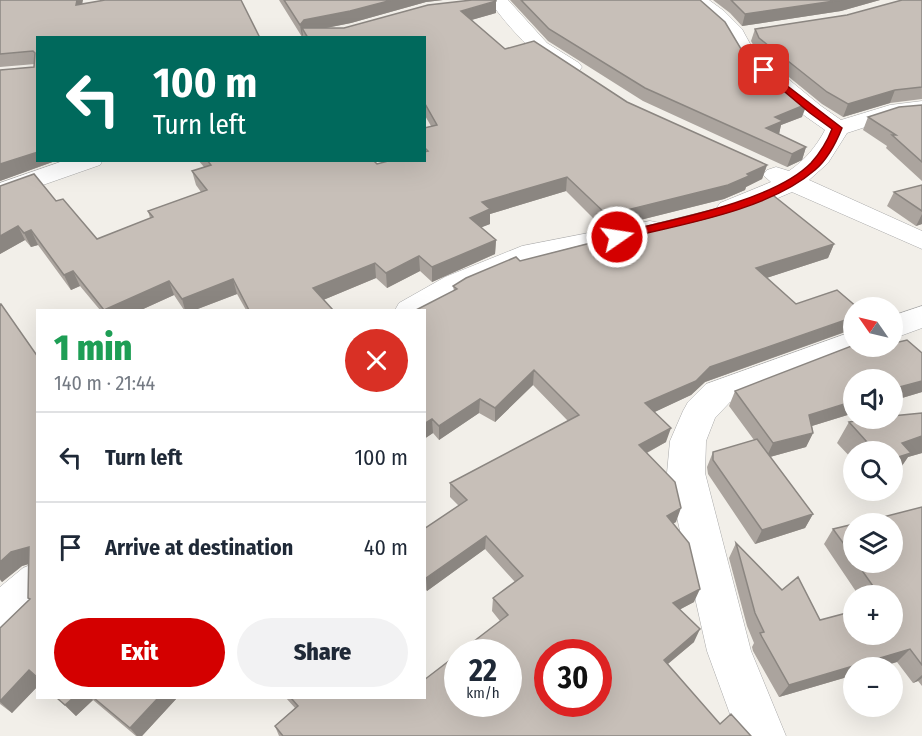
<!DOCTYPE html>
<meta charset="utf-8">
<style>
:root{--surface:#fff;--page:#f2f2f3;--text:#1f2937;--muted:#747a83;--line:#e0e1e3;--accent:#d40000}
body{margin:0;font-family:"Fira Sans Condensed",sans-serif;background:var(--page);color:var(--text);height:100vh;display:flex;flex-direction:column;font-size:22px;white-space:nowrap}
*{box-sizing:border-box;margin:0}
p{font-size:20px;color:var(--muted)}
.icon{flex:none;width:33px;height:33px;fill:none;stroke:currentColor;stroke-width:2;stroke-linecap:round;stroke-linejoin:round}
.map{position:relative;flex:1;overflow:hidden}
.side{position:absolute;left:36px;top:309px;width:390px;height:390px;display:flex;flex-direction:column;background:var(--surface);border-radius:0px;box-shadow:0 6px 24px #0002}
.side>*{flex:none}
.top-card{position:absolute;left:36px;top:36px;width:390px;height:126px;border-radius:0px;box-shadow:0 6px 24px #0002;background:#00695c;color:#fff;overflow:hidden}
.needle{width:39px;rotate:304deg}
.fabs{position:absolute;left:843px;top:297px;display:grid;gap:12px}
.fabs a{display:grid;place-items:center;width:60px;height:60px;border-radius:50%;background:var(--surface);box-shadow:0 6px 24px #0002;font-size:30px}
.speed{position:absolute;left:444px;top:639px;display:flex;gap:12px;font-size:30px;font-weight:700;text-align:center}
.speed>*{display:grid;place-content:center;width:78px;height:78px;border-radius:50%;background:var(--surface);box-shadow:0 6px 24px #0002;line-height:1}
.speed small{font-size:15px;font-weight:400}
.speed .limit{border:9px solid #d22;background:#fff;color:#111}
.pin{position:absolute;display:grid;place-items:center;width:51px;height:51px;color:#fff;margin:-26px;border-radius:12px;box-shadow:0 3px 9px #0006}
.me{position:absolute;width:66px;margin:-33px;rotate:77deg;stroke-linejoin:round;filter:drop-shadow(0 0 4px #0008)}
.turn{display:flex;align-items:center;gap:21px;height:126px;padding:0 18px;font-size:27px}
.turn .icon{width:78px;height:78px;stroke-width:2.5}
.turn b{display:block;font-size:42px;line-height:51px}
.round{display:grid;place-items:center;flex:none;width:63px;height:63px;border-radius:32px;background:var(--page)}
.head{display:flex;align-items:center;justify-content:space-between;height:102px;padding:0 18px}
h1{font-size:36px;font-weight:800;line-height:45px;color:#1e9e55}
.action{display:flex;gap:12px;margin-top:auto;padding:12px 18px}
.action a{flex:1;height:69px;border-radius:36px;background:var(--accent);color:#fff;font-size:24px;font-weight:800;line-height:69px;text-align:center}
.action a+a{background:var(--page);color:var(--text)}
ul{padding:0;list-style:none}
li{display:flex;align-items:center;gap:18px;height:90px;padding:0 18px;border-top:2px solid var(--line)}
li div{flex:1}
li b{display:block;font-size:22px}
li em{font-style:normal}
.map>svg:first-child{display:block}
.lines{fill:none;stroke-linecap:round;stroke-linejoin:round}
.minor-casing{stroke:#a9a9a9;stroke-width:1}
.minor{fill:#fff;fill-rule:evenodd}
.wall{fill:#aba49e}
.shaded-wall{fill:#8b8681}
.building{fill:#c7bfb8;stroke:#8b8681;stroke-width:1.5;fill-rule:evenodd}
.route{fill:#d40000;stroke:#8a0000;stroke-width:1.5}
</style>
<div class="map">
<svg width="922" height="736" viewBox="0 0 922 736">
<rect width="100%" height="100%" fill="#f2efe9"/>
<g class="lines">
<g class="minor-casing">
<path id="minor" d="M489,0h19l39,43 32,20 3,4 -3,4c-28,8 -75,-49 -90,-71z
M688,0h21l15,11 18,18 12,22 67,55 20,14 49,-15 32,-4v14l-29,3 -46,15 -19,30 -19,17 113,51v18l-130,-57 -54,23 -9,2 -9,-2 -4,-6 4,-6 51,-21 -8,-7 4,-5 9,-3 13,4c16,-11 27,-24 36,-41l-20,-14 -66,-57 -15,-27z
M66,160h37l-3,5 -100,35v-17z
M650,221l10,2 4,6 -4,6 -120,24 -75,32 -41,24v-5h-29l4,-7 46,-26 77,-31z
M922,306v22l-30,11v-23z
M854,331v15h13l-2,4 -135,52 -15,16 -9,23 -1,32 46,178 35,85h-48l-31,-85 -40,-178 3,-32 13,-30 5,-9 18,-18z
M38,562v46l-23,20 -15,6v-47l23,-19z"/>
</g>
<use href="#minor" class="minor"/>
</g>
<path class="wall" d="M0,0l83,4 -45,156h20l-58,21 35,-117 -35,3z
M279,0h164l-17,2 -75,21 -25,5h18l152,-15 -25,7 34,29 122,53 140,63 -5,14 -16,8 -1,3 -21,9 -120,30 -38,-38 -76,23v10l-9,3 15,13 -1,14 -63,28 -12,-11 -33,17 -11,-10 -53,22 10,10h-87l-9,-16 -42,16h-11l-10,-15 -33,15h-41l-20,-24 -9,4 -33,-45 -7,2 -6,-7 -25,14v-68l56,15 41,38 53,-21 -2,-7 53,-19 -5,-7 -4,-14 12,-4 -6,-7h175l4,4 47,-4v-32l7,-2 -7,-12v-76h-121v-3l-1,2z
M510,0h190l41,49 61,68 -21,8 -2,9 27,13 -4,13 -15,7 -144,-66 -95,-60z
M713,0h167l-39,11 -99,15 -12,-13z
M922,0v99l-32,4 -47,14 -21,-13 -66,-54 -5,-9 4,-12 92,-14z
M922,105v76l-36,-33 1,-2 -24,-16 5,-13z
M922,185v39l-6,2 -29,-20 7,-14z
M624,232l210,12 -6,14 -62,20 30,26 58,4v21l-149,53 -14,13 -37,17 12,30 -19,11 29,69 -3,1 21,79 -14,7 14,33 -26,22 52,60 31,12h-472l-4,-10 20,-18 -9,-10h138l76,-77 -8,-10 1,-13 22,-16 -30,-33 -58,42 -2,-2 -1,1v-61l35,-23 -9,-9v-14l118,-62 -35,-36 -38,37 -16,-9 -40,27 -6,-7 -9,6 30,-148 -1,-5 67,-25 104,-27z
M0,304l38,53v329l-26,27 -12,-9v-76l29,-28 -1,-2 1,-34 -7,2 -20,16 -2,-2z
M899,342l23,11v39l-30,9v-21h-38v33l-42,13 1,7 -7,14 -36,10 43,57 -8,14 -50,16 -47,-70 -1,-7 6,-15 41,-12 -25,-34 6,-15z
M922,413v40l-14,4 -11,16 -5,-21h-38v9l-17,-18 12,-21z
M922,507v179l-4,-5 -5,2 -16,-21 -43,6v7l-75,22 -26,-46 -1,-4 2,-4 -7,-17 -18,-68 7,-15 46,47 38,30 34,14 38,-38h-33l-35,-52 9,-15 21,-5v38h38z
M57,698h120l-35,38h-6l-43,-36 -17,16z"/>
<path class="shaded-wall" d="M77,0h6l-3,17 -4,-12z
M392,0h51l-17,2 -75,21 -45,9 -4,-4 1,7 -1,2 -2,-12 4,-5z
M841,0h39l-39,11 -99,15 3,-12z
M496,1v12l-35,10v-12z
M895,90l-5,13 -47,14 5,-13z
M807,104l-5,13 -21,8 -2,9 -13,-6 9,-11z
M806,147l-4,13 -15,7 5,-13z
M38,152v8h20l-58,21v-17z
M767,165l-5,14 -16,8 -1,3 -21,9 -120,30 3,-14 140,-41z
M567,177l-1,14 -76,23v10l-20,8v-14l12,-16z
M922,214v10l-6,2z
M18,226l7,14 -25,14v-18z
M31,230l7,15 -7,2 -7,-14z
M496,240l-1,14 -63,28v-15z
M834,244l-6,14 -77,25 5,-15z
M419,256l1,15 -33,17 -1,-15z
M375,263l1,15 -60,25 -3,-15z
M73,271l7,15 -9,4 -7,-15z
M233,279l4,15 -42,16h-10l-3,-11z
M169,281l5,14 -33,15h-37z
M854,317l-1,12 -148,53 -14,13 -49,23 3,-15 65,-36z
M534,370l-1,15 -38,37v-14z
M922,381v11l-30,9v-12z
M480,399l-1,14 -40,27v-14z
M854,401v12l-52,16 7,-14z
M432,419l1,14 -9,6v-15z
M671,428l-5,14 -31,17 4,-14z
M813,433l-7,14 -40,11 7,-15z
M922,436v17l-14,4 -11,16 -5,2v-18l10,-14z
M681,508l-5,14 -14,8 5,-14z
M813,514l-8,14 -50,16 7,-14z
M486,536l-1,13 -58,42 -1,-13z
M29,547l9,14 -16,5 -20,16 -2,-3v-17l11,-10z
M700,589l-6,13 -26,14 5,-13z
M700,629l-6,13 -36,30 6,-12z
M910,649l-13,13 -19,6h-24v7l-75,22 10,-12z
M29,670l9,9v7l-26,27 -12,-11v-1z
M922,675v3l-4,3 -5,2z
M73,698h18l2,2 -17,16 -11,-11z
M158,698h19l-35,38h-5l-7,-8z"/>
<path class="building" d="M0,0h77l-1,5 29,-5h136l19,38h-222v114l-38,12v-94l34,-3 1,-14 -2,-2 -33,3z
M284,0h108l-42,11 -46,9 -4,5z
M472,0h24v1l-35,10 44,38 29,-8 93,61 140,63 -20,9 2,2 -21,9 -121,30 -40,-38 -85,25 8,7 -20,9 26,22 -64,27 -13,-11 -33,17 -11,-10 -62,25 20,22h-84l-16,-31 -51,20 -13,-18 -65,29 -31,-39 -9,4 -33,-45 -7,3 -6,-7 -18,10v-50l34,-12 22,27 7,-2 34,40 56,-22 -5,-6 59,-21 -15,-19 19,-6 -4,-5h166l4,4 15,-4h32v-8l4,-1 -4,-4v-19l13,-3 -13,-23v-64h-116l-6,-10h42l84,-23z
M521,0h179l25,22 16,27 66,55 -32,13 8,4 -17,7 40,19 -14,7 -147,-66 -96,-59z
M731,0h110l-96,14z
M902,0h20v87l-27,3 -47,14 -21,-12 -68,-54 -4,-9 92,-14z
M922,105v57l-30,-27h4l-28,-18 31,-10z
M922,185v26l-28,-19z
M769,192l65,52 -78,24 40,36 41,-14 21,18h-4v9l-144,50 -14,14 -51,22 26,25 -32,17 36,37 6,26 -14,8 22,27 11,46 -27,14 27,26 -36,31 56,64 11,-10 20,22h-468l-8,-10 23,-20 -7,-8h133v-18l34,-26v50h50v-52h-48l48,-37 -15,-17 30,-22 -37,-40 -60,42 -2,-2v-47l43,-29 -17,-17 129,-68 -45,-45 -39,38 -15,-9 -41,27 -7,-7 -8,5v-114h-8l41,-21 -4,-3 13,-8 50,-21 4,4 106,-27 -2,-2 124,-31zM548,652h50v52h-50z
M0,304h1l37,53v321l-9,-8 -29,31v-73l30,-29 -2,-1 1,-51 -18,5 -11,10z
M892,337l7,5 8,-2 15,13v28l-30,8v-9h-38v21l-45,14 4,18 -40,10 -38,-52 119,-46v1h38z
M922,413v23l-20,7 9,10 -19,6v-7h-16l-27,-30 25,-4h18v-2z
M757,439l56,75 -51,16 -49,-70v-8z
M922,507v158l-12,-16 -121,36 -27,-48 -2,-4 4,-1 -9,-19 -19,-70 46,47 16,-13 22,43 34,-9v23h38v-38h-12l-24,-34h36v-38h-36z
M854,524v34l-21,-29z
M57,698h16l-8,7z
M94,698h64l-28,30z"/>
<path class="route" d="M764,68l78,60c-6,15 -14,31 -27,42 -47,41 -137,55 -198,70l-4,-1v-5c53,-13 160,-32 198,-71 9,-10 16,-21 21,-34l-22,-16 -49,-41 -2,-2z"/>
</svg>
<div class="fabs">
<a><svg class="needle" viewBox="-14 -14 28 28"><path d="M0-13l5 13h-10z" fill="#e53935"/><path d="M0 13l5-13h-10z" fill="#747a83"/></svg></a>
<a><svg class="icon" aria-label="sound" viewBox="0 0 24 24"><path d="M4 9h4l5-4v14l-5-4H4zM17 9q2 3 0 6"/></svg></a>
<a><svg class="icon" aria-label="search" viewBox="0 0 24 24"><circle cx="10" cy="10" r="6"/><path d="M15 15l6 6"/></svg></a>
<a><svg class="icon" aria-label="layers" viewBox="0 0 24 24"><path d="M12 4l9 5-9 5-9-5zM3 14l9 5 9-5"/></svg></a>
<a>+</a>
<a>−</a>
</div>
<div class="speed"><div>22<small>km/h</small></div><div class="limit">30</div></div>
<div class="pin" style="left:764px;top:70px;background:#d93025"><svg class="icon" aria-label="arrive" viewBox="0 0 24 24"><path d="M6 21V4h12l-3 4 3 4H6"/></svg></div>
<svg class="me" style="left:617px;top:237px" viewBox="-20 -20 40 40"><circle r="17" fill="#d40000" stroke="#fff" stroke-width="3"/><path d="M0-11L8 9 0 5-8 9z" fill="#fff"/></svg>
<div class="top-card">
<div class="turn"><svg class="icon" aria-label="left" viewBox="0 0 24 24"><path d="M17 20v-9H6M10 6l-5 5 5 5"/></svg><div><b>100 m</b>Turn left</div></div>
</div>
<section class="side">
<div class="head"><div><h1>1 min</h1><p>140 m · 21:44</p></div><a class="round" style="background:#d93025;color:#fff"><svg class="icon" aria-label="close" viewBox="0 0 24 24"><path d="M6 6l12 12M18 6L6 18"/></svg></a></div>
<ul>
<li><svg class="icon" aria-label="left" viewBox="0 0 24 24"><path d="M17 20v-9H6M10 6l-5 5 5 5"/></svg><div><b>Turn left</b></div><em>100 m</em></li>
<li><svg class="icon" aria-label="arrive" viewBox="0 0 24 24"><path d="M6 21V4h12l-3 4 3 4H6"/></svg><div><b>Arrive at destination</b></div><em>40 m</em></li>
</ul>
<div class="action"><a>Exit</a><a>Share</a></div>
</section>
</div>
